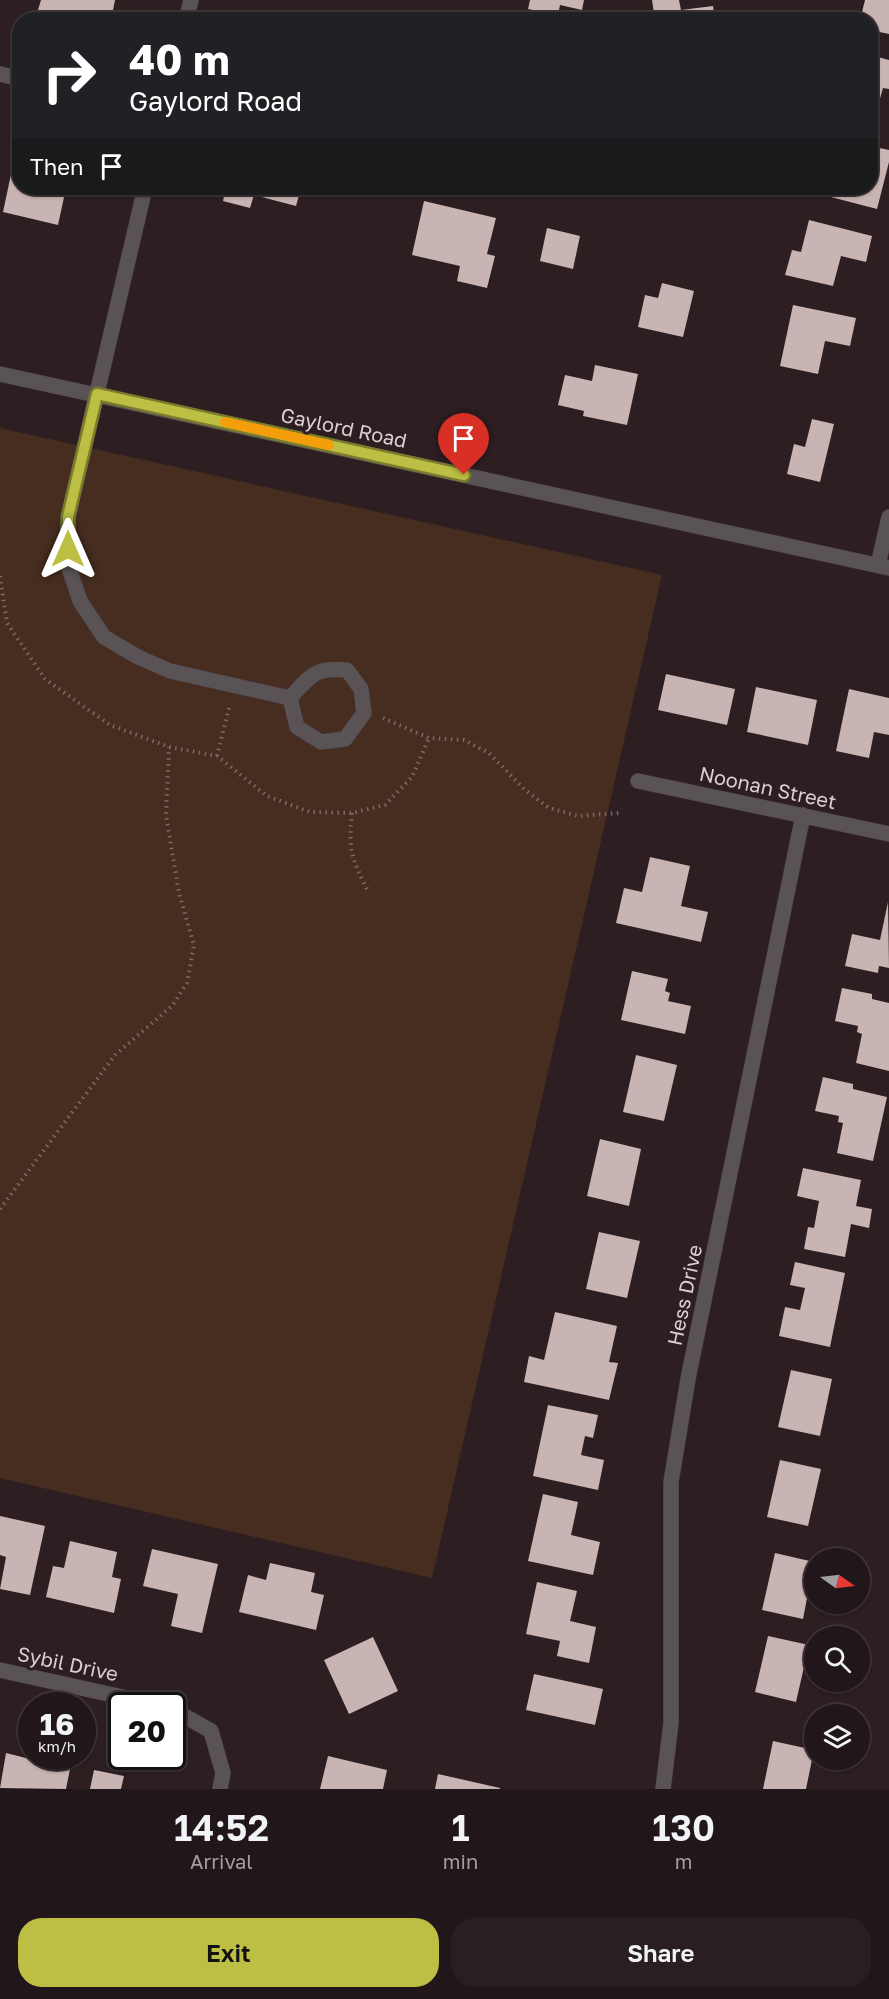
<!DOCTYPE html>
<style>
:root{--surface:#211619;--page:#291f22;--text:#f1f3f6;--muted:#a29fa2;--line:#3e3538;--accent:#bcbf43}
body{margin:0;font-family:"Golos Text",sans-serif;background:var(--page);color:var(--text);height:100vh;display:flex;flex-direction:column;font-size:22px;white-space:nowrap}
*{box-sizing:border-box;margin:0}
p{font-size:20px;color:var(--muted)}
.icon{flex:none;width:33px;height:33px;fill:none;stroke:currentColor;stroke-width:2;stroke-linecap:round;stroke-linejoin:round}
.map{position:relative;height:1789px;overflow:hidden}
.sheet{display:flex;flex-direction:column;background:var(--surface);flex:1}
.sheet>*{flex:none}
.hud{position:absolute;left:12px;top:12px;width:866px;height:183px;border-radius:24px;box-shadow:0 2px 4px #0004,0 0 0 2px var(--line);background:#202124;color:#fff;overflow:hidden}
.needle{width:39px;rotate:104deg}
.fabs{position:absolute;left:804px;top:1548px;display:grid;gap:12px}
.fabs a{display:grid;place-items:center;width:66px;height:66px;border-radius:50%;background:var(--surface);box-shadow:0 2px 4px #0004,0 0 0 2px var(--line);font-size:30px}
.speed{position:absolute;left:18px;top:1692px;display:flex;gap:12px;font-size:30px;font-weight:700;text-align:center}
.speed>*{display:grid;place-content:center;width:78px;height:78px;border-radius:50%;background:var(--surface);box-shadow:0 2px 4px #0004,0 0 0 2px var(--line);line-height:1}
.speed small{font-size:15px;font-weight:400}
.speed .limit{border:3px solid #111;border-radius:9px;background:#fff;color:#111}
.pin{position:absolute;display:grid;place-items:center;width:51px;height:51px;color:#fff;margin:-62px -26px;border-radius:50% 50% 50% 0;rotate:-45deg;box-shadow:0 0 6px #0007}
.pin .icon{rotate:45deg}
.me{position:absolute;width:66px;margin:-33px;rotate:0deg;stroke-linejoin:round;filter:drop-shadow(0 0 4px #0008)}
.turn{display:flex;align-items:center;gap:21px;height:126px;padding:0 18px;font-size:27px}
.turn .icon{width:78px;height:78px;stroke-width:2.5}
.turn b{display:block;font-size:42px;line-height:51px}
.then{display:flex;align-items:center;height:57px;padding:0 18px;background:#0003;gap:12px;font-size:22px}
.eta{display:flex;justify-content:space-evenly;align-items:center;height:102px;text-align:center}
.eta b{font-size:36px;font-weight:600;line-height:42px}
.action{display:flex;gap:12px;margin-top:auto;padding:12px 18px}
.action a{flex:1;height:69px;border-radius:24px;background:var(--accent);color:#111;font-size:24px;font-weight:600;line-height:69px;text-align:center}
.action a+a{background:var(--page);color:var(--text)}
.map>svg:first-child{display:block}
.green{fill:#472d20}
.building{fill:#c8b4b2}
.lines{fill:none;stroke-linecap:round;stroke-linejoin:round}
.minor-casing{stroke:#483a3d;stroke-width:16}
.path{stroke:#776b6e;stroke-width:4;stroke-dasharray:1.5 4.5;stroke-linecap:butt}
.minor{stroke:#595356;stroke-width:15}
.route-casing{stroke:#7a7c2c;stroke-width:15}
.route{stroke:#bcbf43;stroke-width:10}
.slow{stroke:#f59e0b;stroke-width:10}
.labels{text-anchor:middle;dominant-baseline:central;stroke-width:6;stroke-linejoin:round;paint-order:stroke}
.street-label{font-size:20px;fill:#d9cfd1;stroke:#2c1e21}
</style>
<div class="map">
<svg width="889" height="1789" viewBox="0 0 889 1789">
<rect width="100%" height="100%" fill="#2c1e21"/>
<path class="green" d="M0,428l662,147 -230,1003 -432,-100z"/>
<path class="building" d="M41,0h74l-4,20h-31l-42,-10z
M530,0h54l-2,10 -22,-5 -2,10 -30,-6z
M652,0h27l2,10 32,-4 2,14h-60z
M865,0h24v34l-19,-4v-10h-10z
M870,55l19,5v29l-6,-1 -9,32 -4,-1z
M870,146l19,4v12l-12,47 -50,-13 2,-8h41z
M14,160l6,2v26h46l-8,37 -55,-13z
M226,188h75l-5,18 -42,-11 -4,13 -27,-7z
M424,201l72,17 -9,36 8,2 -8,32 -30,-7 3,-15 -48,-11z
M809,220l63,16 -6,26 -25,-6 -8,30 -48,-11 7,-25 9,2z
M547,228l33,8 -7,33 -33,-8z
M662,283l32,8 -11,46 -45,-10 7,-32 13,3z
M793,305l63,13 -6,28 -25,-5 -7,33 -38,-8z
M595,365l43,9 -11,51 -44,-9 1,-5 -26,-6 7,-30 27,6z
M812,419l22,5 -14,58 -33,-8 7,-30 11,3z
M666,674l69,15 -8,36 -69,-15z
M756,687l61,13 -9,45 -61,-13z
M849,689l40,9v37l-15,-3 -5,26 -33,-7z
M650,857l40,9 -9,40 27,6 -7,30 -85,-19 8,-35 18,4z
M888,902l1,66 -10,-2 -1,7 -33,-7 7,-32 28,6z
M632,971l36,8 -3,12 5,2 -2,8 23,5 -6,28 -64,-14z
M842,988l30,6v5l17,4v68l-33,-8 6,-29 -5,-2 1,-6 -23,-5z
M636,1055l41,10 -13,56 -41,-9z
M823,1077l30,7v5l34,8 -14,64 -36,-8 6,-30 -5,-1 1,-6 -24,-5z
M600,1139l41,10 -12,57 -42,-10z
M803,1168l58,12 -5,26 16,3 -3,19 -18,-4 -6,33 -41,-8 4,-22 6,1 5,-27 -22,-5z
M599,1232l41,9 -13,57 -41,-9z
M795,1262l50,11 -15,74 -51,-11 6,-29 15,3 5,-22 -15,-3z
M555,1312l62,14 -8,36 9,1 -9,37 -85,-18 5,-26 15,4z
M791,1370l41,9 -12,57 -42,-9z
M548,1405l50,10 -5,23 -8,-2 -4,19 23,5 -6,30 -65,-14z
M780,1460l41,9 -13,57 -41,-9z
M543,1494l35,8 -7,33 29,7 -7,33 -65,-14z
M0,1516l45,10 -15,69 -30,-6 6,-32 -6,-2z
M70,1541l47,11 -5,25 9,2 -7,34 -68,-16 7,-31 11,2z
M152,1549l66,15 -16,69 -31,-7 7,-32 -35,-8z
M775,1553l39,9 -11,57 -41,-9z
M270,1563l45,10 -4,19 13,3 -8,35 -77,-18 9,-37 18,5z
M537,1582l40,9 -7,30 26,6 -7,36 -32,-7 3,-15 -34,-7z
M768,1636l41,9 -13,57 -41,-10z
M373,1637l25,54 -49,23 -25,-54z
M534,1674l69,15 -8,36 -69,-15z
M773,1741l41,9 -8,39h-43z
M6,1753l64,16 -4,20 -66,-1z
M328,1756l59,14 -4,19h-63z
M94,1770l30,6 -3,13h-31z
M438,1774l62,14v1h-65z"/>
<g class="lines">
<g class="minor-casing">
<path id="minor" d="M186,20l5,-20
M0,74l20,5
M145,188l-77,329v48l12,36 24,36 34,20 32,14 120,27 7,29 24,15 24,-3 19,-26 -3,-24 -14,-19c-32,-3 -36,5 -57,28
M0,374l889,194
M878,565l11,-48
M638,781l251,53
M0,1670l163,36
M172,1709l39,22 12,42 -3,16
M663,1789l8,-66v-241l17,-103 115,-564"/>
</g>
<path class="path" d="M0,576l7,47 38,56 65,46 59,22 48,9 50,40 43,16 42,1 33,-8 27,-28 17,-39
M383,718l46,20 35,2 25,13 35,36 25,19 29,8 41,-3
M217,756l13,-52
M352,813c-4,39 0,46 17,80
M0,1209l115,-154 57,-49 15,-23 7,-38 -15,-52 -13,-78 3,-68"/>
<use href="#minor" class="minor"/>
</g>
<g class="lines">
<g class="route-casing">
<path id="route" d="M68,549v-32l29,-123 367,81"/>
</g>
<use href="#route" class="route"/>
<path class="slow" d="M225,422l104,23"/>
</g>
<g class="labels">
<g class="street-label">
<text transform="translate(344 427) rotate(12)">Gaylord Road</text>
<text transform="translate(768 787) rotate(12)">Noonan Street</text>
<text transform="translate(684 1295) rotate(-78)">Hess Drive</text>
<text transform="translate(68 1663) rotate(12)">Sybil Drive</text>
</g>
</g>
</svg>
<div class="fabs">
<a><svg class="needle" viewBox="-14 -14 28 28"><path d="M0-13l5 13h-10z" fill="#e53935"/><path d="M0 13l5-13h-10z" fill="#a29fa2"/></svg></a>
<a><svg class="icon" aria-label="search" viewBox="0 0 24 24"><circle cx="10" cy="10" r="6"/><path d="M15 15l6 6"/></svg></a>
<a><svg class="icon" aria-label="layers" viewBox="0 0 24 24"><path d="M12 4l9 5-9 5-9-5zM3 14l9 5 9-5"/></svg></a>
</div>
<div class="speed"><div>16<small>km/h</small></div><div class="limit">20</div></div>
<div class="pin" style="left:464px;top:475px;background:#d93025"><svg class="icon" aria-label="arrive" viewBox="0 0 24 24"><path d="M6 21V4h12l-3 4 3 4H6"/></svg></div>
<svg class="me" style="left:68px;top:549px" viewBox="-20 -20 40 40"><path d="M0-17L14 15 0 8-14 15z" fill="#bcbf43" stroke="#fff" stroke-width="4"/></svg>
<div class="hud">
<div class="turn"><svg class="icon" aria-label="right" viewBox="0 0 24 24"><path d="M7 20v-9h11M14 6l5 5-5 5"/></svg><div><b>40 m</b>Gaylord Road</div></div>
<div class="then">Then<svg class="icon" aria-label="arrive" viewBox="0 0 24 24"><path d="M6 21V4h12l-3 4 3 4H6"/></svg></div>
</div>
</div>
<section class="sheet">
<div class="eta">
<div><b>14:52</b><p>Arrival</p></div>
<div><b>1</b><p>min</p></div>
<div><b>130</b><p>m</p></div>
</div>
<div class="action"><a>Exit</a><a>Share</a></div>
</section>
